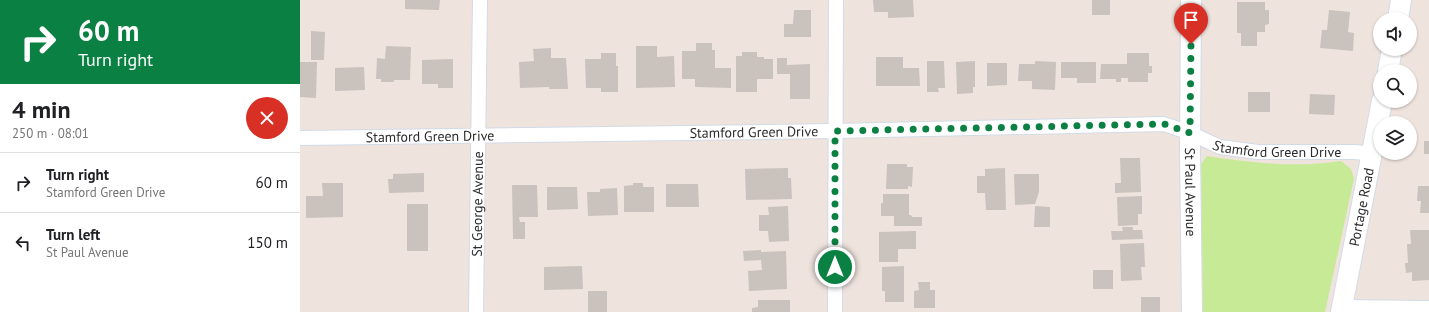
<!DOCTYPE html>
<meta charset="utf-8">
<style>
:root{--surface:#fff;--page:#f2f2f2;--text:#202124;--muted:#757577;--line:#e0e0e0}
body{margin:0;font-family:"PT Sans",sans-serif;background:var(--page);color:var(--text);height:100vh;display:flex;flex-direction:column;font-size:15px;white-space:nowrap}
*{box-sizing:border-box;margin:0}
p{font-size:13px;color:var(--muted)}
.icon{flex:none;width:22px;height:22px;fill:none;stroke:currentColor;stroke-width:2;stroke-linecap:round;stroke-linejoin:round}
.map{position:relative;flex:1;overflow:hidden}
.sheet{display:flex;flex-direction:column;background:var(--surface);width:300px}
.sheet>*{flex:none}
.guide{background:#0b8043;color:#fff;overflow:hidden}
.buttons{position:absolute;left:1073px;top:12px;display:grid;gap:8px}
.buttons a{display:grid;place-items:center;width:44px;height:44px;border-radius:50%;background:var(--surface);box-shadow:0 1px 3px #0004;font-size:20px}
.pin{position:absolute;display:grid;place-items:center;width:34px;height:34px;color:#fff;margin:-41px -17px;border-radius:50% 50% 50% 0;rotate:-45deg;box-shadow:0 0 4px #0007}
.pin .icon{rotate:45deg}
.me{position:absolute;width:44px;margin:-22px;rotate:0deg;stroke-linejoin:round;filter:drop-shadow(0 0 3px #0008)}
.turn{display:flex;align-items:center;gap:14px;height:84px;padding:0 12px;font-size:18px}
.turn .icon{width:52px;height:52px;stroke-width:2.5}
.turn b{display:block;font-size:28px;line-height:34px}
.round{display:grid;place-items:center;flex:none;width:42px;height:42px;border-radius:21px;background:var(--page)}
.headline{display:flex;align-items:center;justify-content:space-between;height:68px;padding:0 12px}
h1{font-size:24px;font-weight:600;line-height:30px}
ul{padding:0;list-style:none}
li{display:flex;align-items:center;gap:12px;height:60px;padding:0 12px;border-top:1px solid var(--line)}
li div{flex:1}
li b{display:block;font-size:15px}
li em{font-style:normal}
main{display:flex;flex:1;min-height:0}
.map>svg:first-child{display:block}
.green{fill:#c7ea96}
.building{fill:#cac2bc}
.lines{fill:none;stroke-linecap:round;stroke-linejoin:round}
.street-casing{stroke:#d2dbe6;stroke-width:16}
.secondary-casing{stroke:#d2dbe6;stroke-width:22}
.street{stroke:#fff;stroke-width:14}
.secondary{stroke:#fff;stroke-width:20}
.route{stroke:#0b8043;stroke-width:7;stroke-dasharray:0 12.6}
.labels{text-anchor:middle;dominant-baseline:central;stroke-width:4;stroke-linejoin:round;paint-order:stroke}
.street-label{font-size:14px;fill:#2c2c2c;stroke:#fff}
</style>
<main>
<section class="sheet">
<div class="guide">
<div class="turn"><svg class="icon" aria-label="right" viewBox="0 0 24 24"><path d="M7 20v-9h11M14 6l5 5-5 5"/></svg><div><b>60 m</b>Turn right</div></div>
</div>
<div class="headline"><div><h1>4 min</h1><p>250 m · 08:01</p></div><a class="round" style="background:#d93025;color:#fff"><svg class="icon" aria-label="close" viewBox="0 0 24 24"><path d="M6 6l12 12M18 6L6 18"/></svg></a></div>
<ul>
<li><svg class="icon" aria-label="right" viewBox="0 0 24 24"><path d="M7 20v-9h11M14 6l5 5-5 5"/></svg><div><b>Turn right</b><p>Stamford Green Drive</p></div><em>60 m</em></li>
<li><svg class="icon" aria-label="left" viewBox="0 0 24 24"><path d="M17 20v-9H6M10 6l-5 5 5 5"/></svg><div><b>Turn left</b><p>St Paul Avenue</p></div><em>150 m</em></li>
</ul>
</section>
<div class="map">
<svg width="1129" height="312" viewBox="0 0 1129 312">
<rect width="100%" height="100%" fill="#efe3dd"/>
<path class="green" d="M907,156c44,7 90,12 134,5l10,8 3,10 -29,133h-122l-2,-148z"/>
<path class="building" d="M105,0h35l-1,10 -34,-1z
M573,0h40l1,17 -26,1v-6h-14z
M792,0h18v15h-18z
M937,2h28v8h4v14l-4,1v7h-8v14h-16v-13h-4z
M494,10h17v27h-27v-13h9z
M1029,10l21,2 -2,20 6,1 -1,18 -33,-3 2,-18h5z
M11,31l14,1 -1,28h-13z
M396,43h16v7h3v18h16v20l-36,-1v-8h-13v-28h14z
M86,46l25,1 -1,33h-16v2h-13v-3h-5l1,-21 8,1z
M336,46h21v11l17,-1 1,31 -39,1z
M251,48v10h15l2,31h-19v-2l-29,1 -1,-26 15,-1 -1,-12z
M442,52h15v5h7v2h9v20h-16v13h-21v-36h6z
M301,53h15v13h2v26h-17v-4h-15l-1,-29h16z
M827,53h22v13h3v7h-4v9h-20v-4h-7v4h-5v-3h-16l1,-15h26z
M576,57h27v11h16l1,18h-44z
M477,58h10v7l23,-1v35h-20v-25h-13z
M153,59v29h-15v-4h-16v-24z
M627,61h17l1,27h-7l1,4h-12z
M675,61v26h-2v6l-16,1 -1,-32z
M735,61l21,1 -1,28 -23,-1v-8h-14l1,-17h16z
M0,62h17l-1,36 -16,-1z
M761,62h35v21h-19v-5h-16z
M687,63h20v22l-20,1z
M64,67l1,23 -30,1v-23z
M948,92h22v20h-22z
M1010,94l25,1 -1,20 -25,-1z
M1124,141h5v13h-5z
M820,158h20l1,34 -26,1v-10h6z
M587,164h20v3h6l-1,20 -4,-1v3h-22z
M488,168v10h3l1,21 -46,1 -1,-31z
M705,168l1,42h-20l-1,-17h-8v-17h8v-7z
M124,173v19l-35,1 -1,-14h5v-5z
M714,174h25v18l-4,12 -20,1z
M22,183h21v34l-37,1v-22h17z
M333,183h10v4h11v25h-30v-26l9,-1z
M366,184h32l1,23h-33z
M212,185h25l1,32h-19l1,5h5v17h-12z
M1118,186h11v27h-9l1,-12h-4z
M247,187h30l1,22 -31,1z
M317,188l1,27 -30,1 -1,-24h13v-3z
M583,194h26v21h2l1,2h10v9h-28v-10h-13v-13h2z
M842,196v18h-4v11l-20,1 -1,-29z
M107,204h21v47h-21z
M488,206l1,35 -20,1 -1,-11h-9v-16h10l-1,-8z
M735,206l15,1v20h-16z
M822,227h11v3h9l1,9 -31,1 -1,-9h12z
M1110,230h19v50l-17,1v-9l-6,1 -1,-10h3l-1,-19h4z
M616,231v18h-18v13h-19v-30z
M844,243l1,24h-4l1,13 -21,1 -1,-37z
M461,250v2l25,-1 1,38 -38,2 -1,-20 14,-1 -1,-10 -17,1 -1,-10z
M282,266l1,23 -39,1v-23z
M604,266v36h-19v-11h-3v-24z
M793,270h20v19h-20z
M618,282h12v8h5v18h-21v-17l5,-1z
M288,291h19v21h-19z
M841,297h19v15h-19z
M458,300h32v12h-38v-4l6,-1z"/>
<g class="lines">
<g class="street-casing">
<g id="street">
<path id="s1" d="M0,138l535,-7 329,-7 26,9 30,14 38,5h97l17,2"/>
<path d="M1042,307l87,1"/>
<path id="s2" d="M176,312l4,-312"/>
<path d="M535,312l1,-312"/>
</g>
</g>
<g class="secondary-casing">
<g id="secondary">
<path id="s3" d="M891,0l-1,152 2,160"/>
<path d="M1098,19l3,-19"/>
<path d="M1088,71l4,-22"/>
<path id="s4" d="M1041,312l41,-211"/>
</g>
</g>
<use href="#street" class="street"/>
<use href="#secondary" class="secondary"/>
</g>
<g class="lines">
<path class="route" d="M535,267v-136l329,-7 26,9 1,-89"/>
</g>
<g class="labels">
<g class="street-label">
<text stroke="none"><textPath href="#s1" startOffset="454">Stamford Green Drive</textPath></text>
<text stroke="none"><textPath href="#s1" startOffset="130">Stamford Green Drive</textPath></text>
<text stroke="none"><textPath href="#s1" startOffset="982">Stamford Green Drive</textPath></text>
<text stroke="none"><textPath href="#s3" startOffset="192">St Paul Avenue</textPath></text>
<text stroke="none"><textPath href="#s2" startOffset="108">St George Avenue</textPath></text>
<text stroke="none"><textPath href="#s4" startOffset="107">Portage Road</textPath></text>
</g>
</g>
</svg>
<div class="buttons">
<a><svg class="icon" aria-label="sound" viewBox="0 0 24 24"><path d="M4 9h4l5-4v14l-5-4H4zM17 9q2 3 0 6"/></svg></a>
<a><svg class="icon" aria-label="search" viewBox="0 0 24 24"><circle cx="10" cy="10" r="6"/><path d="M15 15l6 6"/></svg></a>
<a><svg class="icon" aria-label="layers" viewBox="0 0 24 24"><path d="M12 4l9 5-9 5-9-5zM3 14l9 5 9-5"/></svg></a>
</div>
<div class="pin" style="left:891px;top:44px;background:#d93025"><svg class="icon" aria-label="arrive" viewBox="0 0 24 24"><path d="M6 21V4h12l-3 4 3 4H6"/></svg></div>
<svg class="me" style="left:535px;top:267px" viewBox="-20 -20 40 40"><circle r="17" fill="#0b8043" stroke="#fff" stroke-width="3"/><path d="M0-11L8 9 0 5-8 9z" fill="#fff"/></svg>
</div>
</main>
